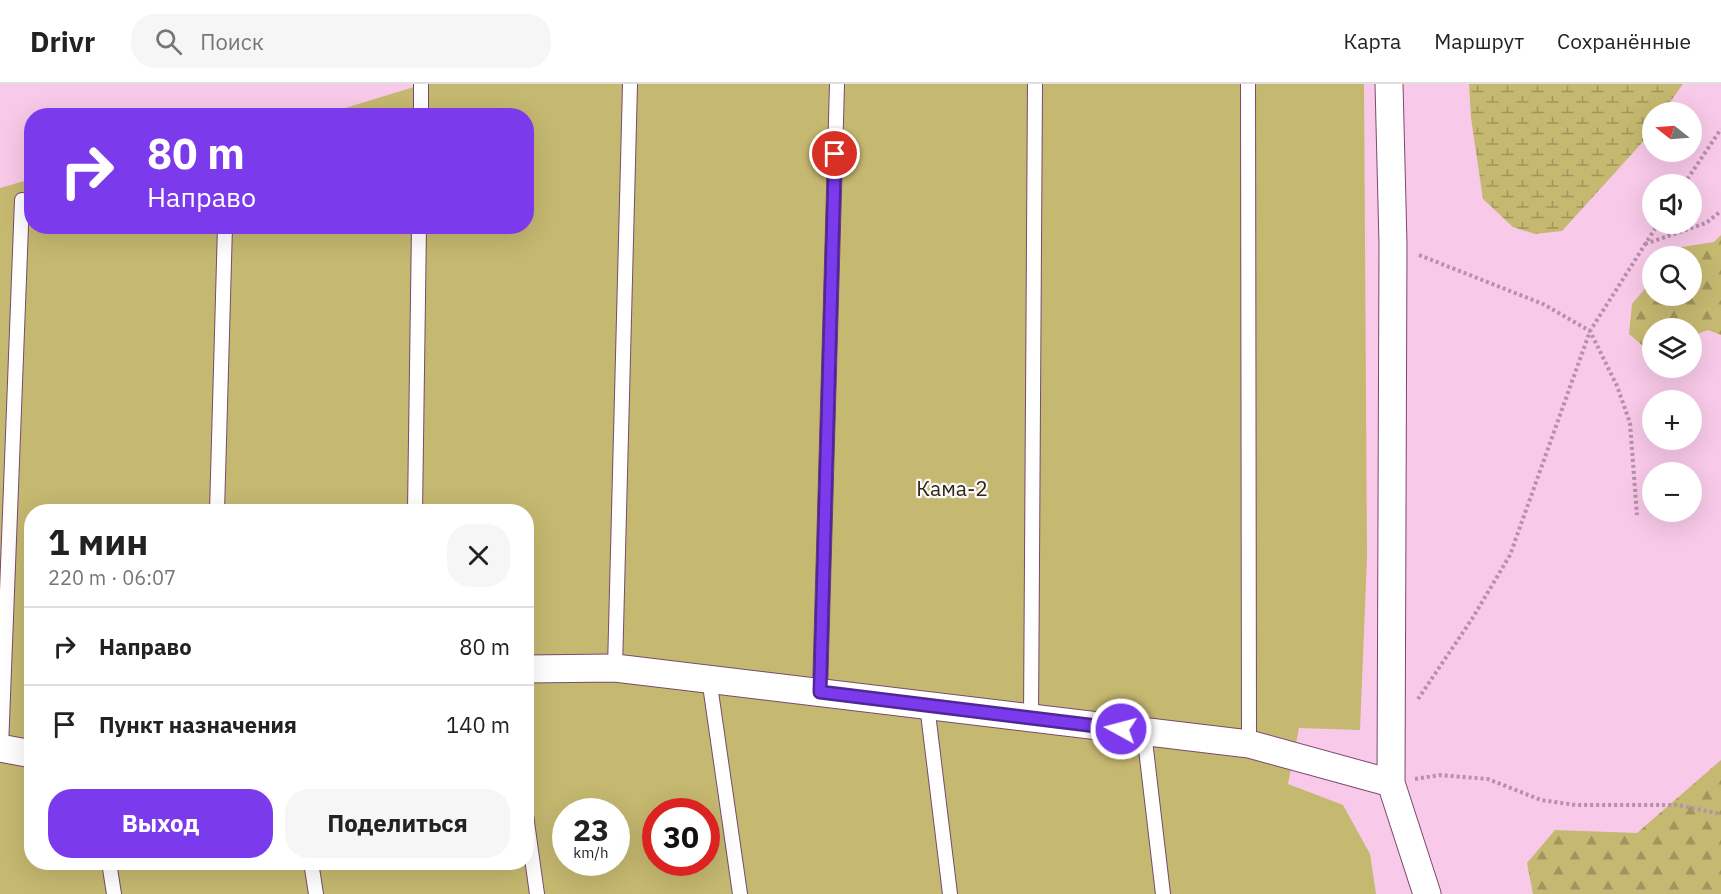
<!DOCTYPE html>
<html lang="ru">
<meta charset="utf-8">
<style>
:root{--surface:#fff;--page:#f6f6f6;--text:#222;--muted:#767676;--line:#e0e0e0;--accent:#7c3aed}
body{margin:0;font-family:"IBM Plex Sans",sans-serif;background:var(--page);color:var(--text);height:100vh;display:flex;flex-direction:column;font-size:22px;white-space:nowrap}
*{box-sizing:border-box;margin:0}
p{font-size:20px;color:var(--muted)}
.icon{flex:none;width:33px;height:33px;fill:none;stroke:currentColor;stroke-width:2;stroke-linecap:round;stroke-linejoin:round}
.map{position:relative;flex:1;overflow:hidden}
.details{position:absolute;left:24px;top:420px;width:510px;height:366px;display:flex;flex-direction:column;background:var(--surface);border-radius:24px;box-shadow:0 6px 24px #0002}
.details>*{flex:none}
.top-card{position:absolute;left:24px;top:24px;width:510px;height:126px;border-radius:24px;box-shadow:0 6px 24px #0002;background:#7c3aed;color:#fff;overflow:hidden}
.needle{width:39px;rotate:287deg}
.fabs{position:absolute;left:1642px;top:18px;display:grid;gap:12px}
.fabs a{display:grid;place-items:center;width:60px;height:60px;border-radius:50%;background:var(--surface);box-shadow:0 6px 24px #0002;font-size:30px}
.speed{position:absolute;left:552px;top:714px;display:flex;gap:12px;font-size:30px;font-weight:700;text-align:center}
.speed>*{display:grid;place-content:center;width:78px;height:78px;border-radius:50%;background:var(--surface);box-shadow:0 6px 24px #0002;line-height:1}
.speed small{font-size:15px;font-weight:400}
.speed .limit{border:9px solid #d22;background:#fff;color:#111}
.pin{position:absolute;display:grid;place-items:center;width:51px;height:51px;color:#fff;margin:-26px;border:3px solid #fff;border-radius:50%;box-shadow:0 2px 6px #0007}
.me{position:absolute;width:66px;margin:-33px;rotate:277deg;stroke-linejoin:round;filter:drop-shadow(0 0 4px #0008)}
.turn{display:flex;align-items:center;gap:21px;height:126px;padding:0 24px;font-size:27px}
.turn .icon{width:78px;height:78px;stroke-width:2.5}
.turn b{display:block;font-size:42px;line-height:51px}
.round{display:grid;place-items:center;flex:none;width:63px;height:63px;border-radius:24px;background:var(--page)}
.head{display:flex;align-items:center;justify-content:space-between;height:102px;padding:0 24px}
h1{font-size:36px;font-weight:700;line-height:45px}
.action{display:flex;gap:12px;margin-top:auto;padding:12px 24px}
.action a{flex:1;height:69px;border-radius:24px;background:var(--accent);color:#fff;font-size:24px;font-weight:700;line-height:69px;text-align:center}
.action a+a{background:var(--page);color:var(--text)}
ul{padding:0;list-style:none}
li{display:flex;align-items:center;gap:18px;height:78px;padding:0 24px;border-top:2px solid var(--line)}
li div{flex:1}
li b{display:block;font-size:22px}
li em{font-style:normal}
header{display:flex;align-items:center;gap:36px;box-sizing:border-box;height:84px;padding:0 30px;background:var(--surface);border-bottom:2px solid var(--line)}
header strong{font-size:28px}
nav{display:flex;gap:33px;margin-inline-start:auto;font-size:21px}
.search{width:420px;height:54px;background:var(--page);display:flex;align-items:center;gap:15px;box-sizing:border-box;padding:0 21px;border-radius:24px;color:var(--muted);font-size:22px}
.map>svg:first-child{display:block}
.forest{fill:url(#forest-firs)}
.wetland{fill:url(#wetland-marsh)}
.green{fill:#c5b870;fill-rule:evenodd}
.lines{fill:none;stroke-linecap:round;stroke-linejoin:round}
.service-casing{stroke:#7b496c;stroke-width:16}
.minor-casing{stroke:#7b496c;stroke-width:29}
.path{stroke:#b790aa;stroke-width:4;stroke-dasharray:3 3;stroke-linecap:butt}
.service{stroke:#fff;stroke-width:14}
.minor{stroke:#fff;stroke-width:27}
.route-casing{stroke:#51269a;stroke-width:15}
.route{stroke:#7c3aed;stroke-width:10}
.labels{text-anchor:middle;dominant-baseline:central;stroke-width:4.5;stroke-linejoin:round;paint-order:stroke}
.park-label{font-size:21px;fill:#2e2a13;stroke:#fef8fc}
</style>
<header>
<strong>Drivr</strong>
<div class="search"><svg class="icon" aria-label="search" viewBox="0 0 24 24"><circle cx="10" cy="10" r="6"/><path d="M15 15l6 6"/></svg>Поиск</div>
<nav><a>Карта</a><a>Маршрут</a><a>Сохранённые</a></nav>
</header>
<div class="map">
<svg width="1721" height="810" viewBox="0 0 1721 810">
<defs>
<pattern id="forest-firs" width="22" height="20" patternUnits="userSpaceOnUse" patternTransform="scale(1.5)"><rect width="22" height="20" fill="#c5b870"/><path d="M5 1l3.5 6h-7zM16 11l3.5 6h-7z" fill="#a1955c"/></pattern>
<pattern id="wetland-marsh" width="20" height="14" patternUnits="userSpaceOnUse" patternTransform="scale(1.5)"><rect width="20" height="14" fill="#c5b870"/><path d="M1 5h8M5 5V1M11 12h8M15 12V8" fill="none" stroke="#a1955c"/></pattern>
</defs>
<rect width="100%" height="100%" fill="#f8c9e8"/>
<path class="forest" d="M1721,151v100l-13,-5 -16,6v-8h-39v23l-3,1 -21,-18 3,-30 21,-25v17h39v-40h-19l9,-9 32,-5z
M1721,676v134h-188l-6,-31 28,-33 82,3z"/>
<path class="wetland" d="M1469,0h214l-20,28h-10v15l-13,18 -78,86 -27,3 -22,-7 -30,-28 -12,-81z"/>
<path class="green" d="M424,0h940l3,473 -7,173 -61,-2 -11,56 55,21 27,49 6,40h-1376v-706l31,-9 1,47h494v-110l-204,-1zM32,428h494v350h-494zM566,728h50v50h-50zM656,728h50v50h-50z"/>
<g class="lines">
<g class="service-casing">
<path id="service" d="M1248,0l1,660
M421,32v-32
M217,428l8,-286
M415,428l4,-286
M615,584l15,-584
M709,594l31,216
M820,608l17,-608
M927,621l23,189
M1031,634l4,-634
M1144,648l19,162
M1,664l21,-548
M526,731l11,79
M109,778l5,32
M311,778l5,32"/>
</g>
<g class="minor-casing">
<path id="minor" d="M1389,0l4,160 -2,539 36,111
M526,585l89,-1 634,76 142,39
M0,664l32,6"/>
</g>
<path class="path" d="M1684,100l37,-55
M1645,160l61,-21 15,-12
M1419,171l124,49 47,27 27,55 13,37 7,92
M1418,615l54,-80 38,-64 80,-224 68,-107
M1415,695l25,-4 48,4 53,21 35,5h102l43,9"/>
<use href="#service" class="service"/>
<use href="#minor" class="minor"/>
</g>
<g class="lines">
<g class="route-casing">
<path id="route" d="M835,70l-15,538 301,37"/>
</g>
<use href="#route" class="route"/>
</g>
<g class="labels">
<g class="park-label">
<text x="952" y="404">Кама-2</text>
</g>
</g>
</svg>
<div class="fabs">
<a><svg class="needle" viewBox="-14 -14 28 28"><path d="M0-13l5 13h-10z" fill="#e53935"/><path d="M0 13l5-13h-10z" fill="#767676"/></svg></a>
<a><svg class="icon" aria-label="sound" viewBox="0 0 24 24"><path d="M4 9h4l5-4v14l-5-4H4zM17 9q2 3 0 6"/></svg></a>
<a><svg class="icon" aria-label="search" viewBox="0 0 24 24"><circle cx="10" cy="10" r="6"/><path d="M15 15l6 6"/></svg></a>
<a><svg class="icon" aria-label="layers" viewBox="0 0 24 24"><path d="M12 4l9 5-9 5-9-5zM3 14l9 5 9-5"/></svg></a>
<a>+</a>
<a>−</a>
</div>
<div class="speed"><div>23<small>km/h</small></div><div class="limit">30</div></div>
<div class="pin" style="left:835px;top:70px;background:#d93025"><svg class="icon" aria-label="arrive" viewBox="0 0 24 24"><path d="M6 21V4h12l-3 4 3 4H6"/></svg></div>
<svg class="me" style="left:1121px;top:645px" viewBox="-20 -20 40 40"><circle r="17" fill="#7c3aed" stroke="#fff" stroke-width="3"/><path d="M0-11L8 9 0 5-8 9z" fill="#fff"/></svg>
<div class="top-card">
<div class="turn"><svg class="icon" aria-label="right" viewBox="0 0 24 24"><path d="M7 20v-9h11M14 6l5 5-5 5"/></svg><div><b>80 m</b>Направо</div></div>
</div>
<section class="details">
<div class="head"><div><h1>1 мин</h1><p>220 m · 06:07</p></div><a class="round"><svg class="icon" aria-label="close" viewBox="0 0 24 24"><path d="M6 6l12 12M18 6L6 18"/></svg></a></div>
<ul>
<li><svg class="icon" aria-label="right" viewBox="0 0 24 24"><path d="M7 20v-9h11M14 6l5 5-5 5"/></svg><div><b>Направо</b></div><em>80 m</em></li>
<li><svg class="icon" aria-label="arrive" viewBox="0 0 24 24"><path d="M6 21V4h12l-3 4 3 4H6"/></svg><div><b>Пункт назначения</b></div><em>140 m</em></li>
</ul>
<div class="action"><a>Выход</a><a>Поделиться</a></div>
</section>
</div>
